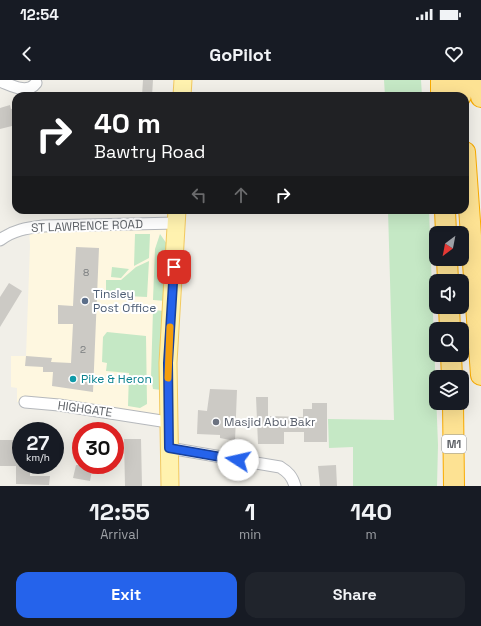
<!DOCTYPE html>
<style>
:root{--surface:#171b24;--page:#20242c;--text:#f1f3f6;--muted:#9ea1a6;--accent:#2563eb}
body{margin:0;font-family:"Space Grotesk",sans-serif;background:var(--page);color:var(--text);height:100vh;display:flex;flex-direction:column;font-size:15px;white-space:nowrap}
*{box-sizing:border-box;margin:0}
p{font-size:13px;color:var(--muted)}
.icon{flex:none;width:22px;height:22px;fill:none;stroke:currentColor;stroke-width:2;stroke-linecap:round;stroke-linejoin:round}
.map{position:relative;height:406px;overflow:hidden}
.side{display:flex;flex-direction:column;background:var(--surface);flex:1}
.side>*{flex:none}
.hud{position:absolute;left:12px;top:12px;width:457px;height:122px;border-radius:12px;box-shadow:0 4px 16px #0002;background:#202124;color:#fff;overflow:hidden}
.needle{width:26px;rotate:212deg}
.fabs{position:absolute;left:429px;top:146px;display:grid;gap:8px}
.fabs a{display:grid;place-items:center;width:40px;height:40px;border-radius:8px;background:var(--surface);box-shadow:0 4px 16px #0002;font-size:20px}
.speed{position:absolute;left:12px;top:342px;display:flex;gap:8px;font-size:20px;font-weight:700;text-align:center}
.speed>*{display:grid;place-content:center;width:52px;height:52px;border-radius:50%;background:var(--surface);box-shadow:0 4px 16px #0002;line-height:1}
.speed small{font-size:10px;font-weight:400}
.speed .limit{border:6px solid #d22;background:#fff;color:#111}
.pin{position:absolute;display:grid;place-items:center;width:34px;height:34px;color:#fff;margin:-17px;border-radius:8px;box-shadow:0 2px 6px #0006}
.me{position:absolute;width:44px;margin:-22px;rotate:280deg;stroke-linejoin:round;filter:drop-shadow(0 0 3px #0008)}
.turn{display:flex;align-items:center;gap:14px;height:84px;padding:0 16px;font-size:18px}
.turn .icon{width:52px;height:52px;stroke-width:2.5}
.turn b{display:block;font-size:28px;line-height:34px}
.lanes{display:flex;align-items:center;height:38px;padding:0 16px;background:#0003;justify-content:center;gap:20px;direction:ltr}
.lanes .off{opacity:.35}
.eta{display:flex;justify-content:space-evenly;align-items:center;height:68px;text-align:center}
.eta b{font-size:24px;font-weight:800;line-height:28px}
.button{display:flex;gap:8px;margin-top:auto;padding:8px 16px}
.button a{flex:1;height:46px;border-radius:12px;background:var(--accent);color:#fff;font-size:16px;font-weight:800;line-height:46px;text-align:center}
.button a+a{background:var(--page);color:var(--text)}
.status{display:flex;justify-content:space-between;align-items:center;height:28px;padding:0 20px;background:var(--surface);direction:ltr}
.status svg{height:11px;fill:currentColor}
header{display:flex;justify-content:space-between;align-items:center;height:52px;padding:0 16px;background:var(--surface);font-size:18px;font-weight:800}
.map>svg:first-child{display:block}
.commercial{fill:#fef7e0}
.green{fill:#c5e8c5}
.building{fill:#cccac5}
.lines{fill:none;stroke-linecap:round;stroke-linejoin:round}
.street-casing{stroke:#b5b8bc;stroke-width:13}
.primary-casing{stroke:#f2c960;stroke-width:19}
.highway-casing{stroke:#f9ab00;stroke-width:22}
.street{stroke:#fff;stroke-width:11}
.primary{stroke:#fff2af;stroke-width:17}
.highway{stroke:#fde293;stroke-width:20}
.route-casing{stroke:#184099;stroke-width:10}
.route{stroke:#2563eb;stroke-width:7}
.slow{stroke:#f59e0b;stroke-width:7}
.service-dot{fill:#5c6f8a;stroke:#fff;stroke-width:1.5}
.culture-dot{fill:#0f9aa8;stroke:#fff;stroke-width:1.5}
.worship-dot{fill:#6b7280;stroke:#fff;stroke-width:1.5}
.labels{text-anchor:middle;dominant-baseline:central;stroke-width:4;stroke-linejoin:round;paint-order:stroke}
.number-label{font-size:10px;fill:#7a7d7f}
.shield{fill:#fff;stroke:#8f9295;stroke-width:1}
.shield-label{font-size:11px;font-weight:bold;fill:#5f6368}
.street-label{font-size:12px;fill:#5f6368;stroke:#fff}
.service-label{font-size:12px;fill:#4e5e75;stroke:#fff;text-anchor:start}
.culture-label{font-size:12px;fill:#0d838f;stroke:#fff;text-anchor:start}
.worship-label{font-size:12px;fill:#5b616d;stroke:#fff;text-anchor:start}
</style>
<div class="status"><b>12:54</b><svg viewBox="0 0 49 12"><path d="M0 12V9h3v3zM5 12V6h3v6zM10 12V3h3v9zM15 12V0h3v12zM26 1h20v11H26zM47 4h2v5h-2z"/></svg></div>
<header><svg class="icon" aria-label="back" viewBox="0 0 24 24"><path d="M15 5l-7 7 7 7"/></svg>GoPilot<svg class="icon" aria-label="heart" viewBox="0 0 24 24"><path d="M12 20l-8-8c-3-5 5-10 8-4 3-6 11-1 8 4z"/></svg></header>
<div class="map">
<svg width="481" height="406" viewBox="0 0 481 406">
<rect width="100%" height="100%" fill="#f1efe8"/>
<path class="commercial" d="M177,143l-9,199 -151,-20v-14l-6,-1v-31h15l4,-110 -1,-18z"/>
<path class="green" d="M384,0h37l1,16h-37z
M388,130h41l9,235 -1,41h-84v-39l-24,1 -1,-29 66,1z
M135,154h15l-1,24 -15,8z
M160,154l9,13 -3,54 -13,-1 2,-51z
M149,181l-2,36 -41,-2v-15h15l15,-13z
M112,187l17,2 -8,9 -10,-1z
M153,230l12,1 -4,79 -8,-1 -2,-12z
M107,252l39,4 1,68 -7,4 -12,-2 1,-33 -23,-2 1,-8 -5,-1 1,-25z"/>
<path class="building" d="M143,0h10l-1,16h-10z
M10,25l1,4 5,-1v17l-16,4v-21z
M76,167l23,1 -6,144 -41,-6 1,-14h-10v-5l-18,-1 1,-10 26,2 -1,4 20,1 2,-39h-15v-19l15,1z
M9,203l13,8 -22,36v-30z
M210,309l27,1 -2,51 -15,-3v-3l-23,-1 1,-24 9,1z
M256,317h12v19l35,1v-8h9v-6h15v39h-23v-10h-20v12h-26z
M124,359h17l1,47h-17z
M0,360h21v25h9v11h20l-1,9 -33,-1v-18h-16z
M76,385h17l-3,16 -17,-3z
M336,385l1,21h-17l-2,-20z"/>
<g class="lines">
<g class="street-casing">
<path id="street" d="M0,1c11,4 27,14 36,2
M0,160c13,-10 27,-12 43,-14l134,-3
M25,322l34,3 109,17
M169,368l111,19c8,5 12,9 15,19"/>
</g>
<g class="primary-casing">
<path id="primary" d="M182,16l1,-16
M170,406l-2,-123 9,-153"/>
</g>
<g class="highway-casing">
<path id="highway" d="M441,0v16
M460,0l1,16
M480,0l1,17
M465,72l16,223
M445,130l1,23
M447,179l1,22
M449,227l1,22
M451,275l1,22
M453,323l1,83"/>
</g>
<use href="#street" class="street"/>
<use href="#primary" class="primary"/>
<use href="#highway" class="highway"/>
</g>
<g class="lines">
<g class="route-casing">
<path id="route" d="M174,187l-6,96 1,85 69,12"/>
</g>
<use href="#route" class="route"/>
<path class="slow" d="M168,298l2,-51"/>
</g>
<circle class="service-dot" cx="85" cy="221" r="4"/>
<circle class="culture-dot" cx="73" cy="299" r="4"/>
<circle class="worship-dot" cx="216" cy="342" r="4"/>
<g class="labels">
<g class="number-label">
<text x="86" y="192">8</text>
<text x="83" y="269">2</text>
</g>
<rect class="shield" x="442" y="355" width="24" height="18" rx="3"/>
<g class="shield-label">
<text x="454" y="364">M1</text>
</g>
<g class="street-label">
<text transform="translate(87 146) rotate(-2)">ST LAWRENCE ROAD</text>
<text transform="translate(85 329) rotate(8)">HIGHGATE</text>
</g>
<g class="service-label">
<text x="93" y="214">Tinsley<tspan x="93" dy="14">Post Office</tspan></text>
</g>
<g class="culture-label">
<text x="81" y="299">Pike &amp; Heron</text>
</g>
<g class="worship-label">
<text x="224" y="342">Masjid Abu Bakr</text>
</g>
</g>
</svg>
<div class="fabs">
<a><svg class="needle" viewBox="-14 -14 28 28"><path d="M0-13l5 13h-10z" fill="#e53935"/><path d="M0 13l5-13h-10z" fill="#9ea1a6"/></svg></a>
<a><svg class="icon" aria-label="sound" viewBox="0 0 24 24"><path d="M4 9h4l5-4v14l-5-4H4zM17 9q2 3 0 6"/></svg></a>
<a><svg class="icon" aria-label="search" viewBox="0 0 24 24"><circle cx="10" cy="10" r="6"/><path d="M15 15l6 6"/></svg></a>
<a><svg class="icon" aria-label="layers" viewBox="0 0 24 24"><path d="M12 4l9 5-9 5-9-5zM3 14l9 5 9-5"/></svg></a>
</div>
<div class="speed"><div>27<small>km/h</small></div><div class="limit">30</div></div>
<div class="pin" style="left:174px;top:187px;background:#d93025"><svg class="icon" aria-label="arrive" viewBox="0 0 24 24"><path d="M6 21V4h12l-3 4 3 4H6"/></svg></div>
<svg class="me" style="left:238px;top:380px" viewBox="-20 -20 40 40"><circle r="19" fill="#fff"/><path d="M0-13L10 11 0 6-10 11z" fill="#2563eb"/></svg>
<div class="hud">
<div class="turn"><svg class="icon" aria-label="right" viewBox="0 0 24 24"><path d="M7 20v-9h11M14 6l5 5-5 5"/></svg><div><b>40 m</b>Bawtry Road</div></div>
<div class="lanes"><svg class="icon off" aria-label="left" viewBox="0 0 24 24"><path d="M17 20v-9H6M10 6l-5 5 5 5"/></svg><svg class="icon off" aria-label="ahead" viewBox="0 0 24 24"><path d="M12 20V5M6 11l6-6 6 6"/></svg><svg class="icon" aria-label="right" viewBox="0 0 24 24"><path d="M7 20v-9h11M14 6l5 5-5 5"/></svg></div>
</div>
</div>
<section class="side">
<div class="eta">
<div><b>12:55</b><p>Arrival</p></div>
<div><b>1</b><p>min</p></div>
<div><b>140</b><p>m</p></div>
</div>
<div class="button"><a>Exit</a><a>Share</a></div>
</section>
